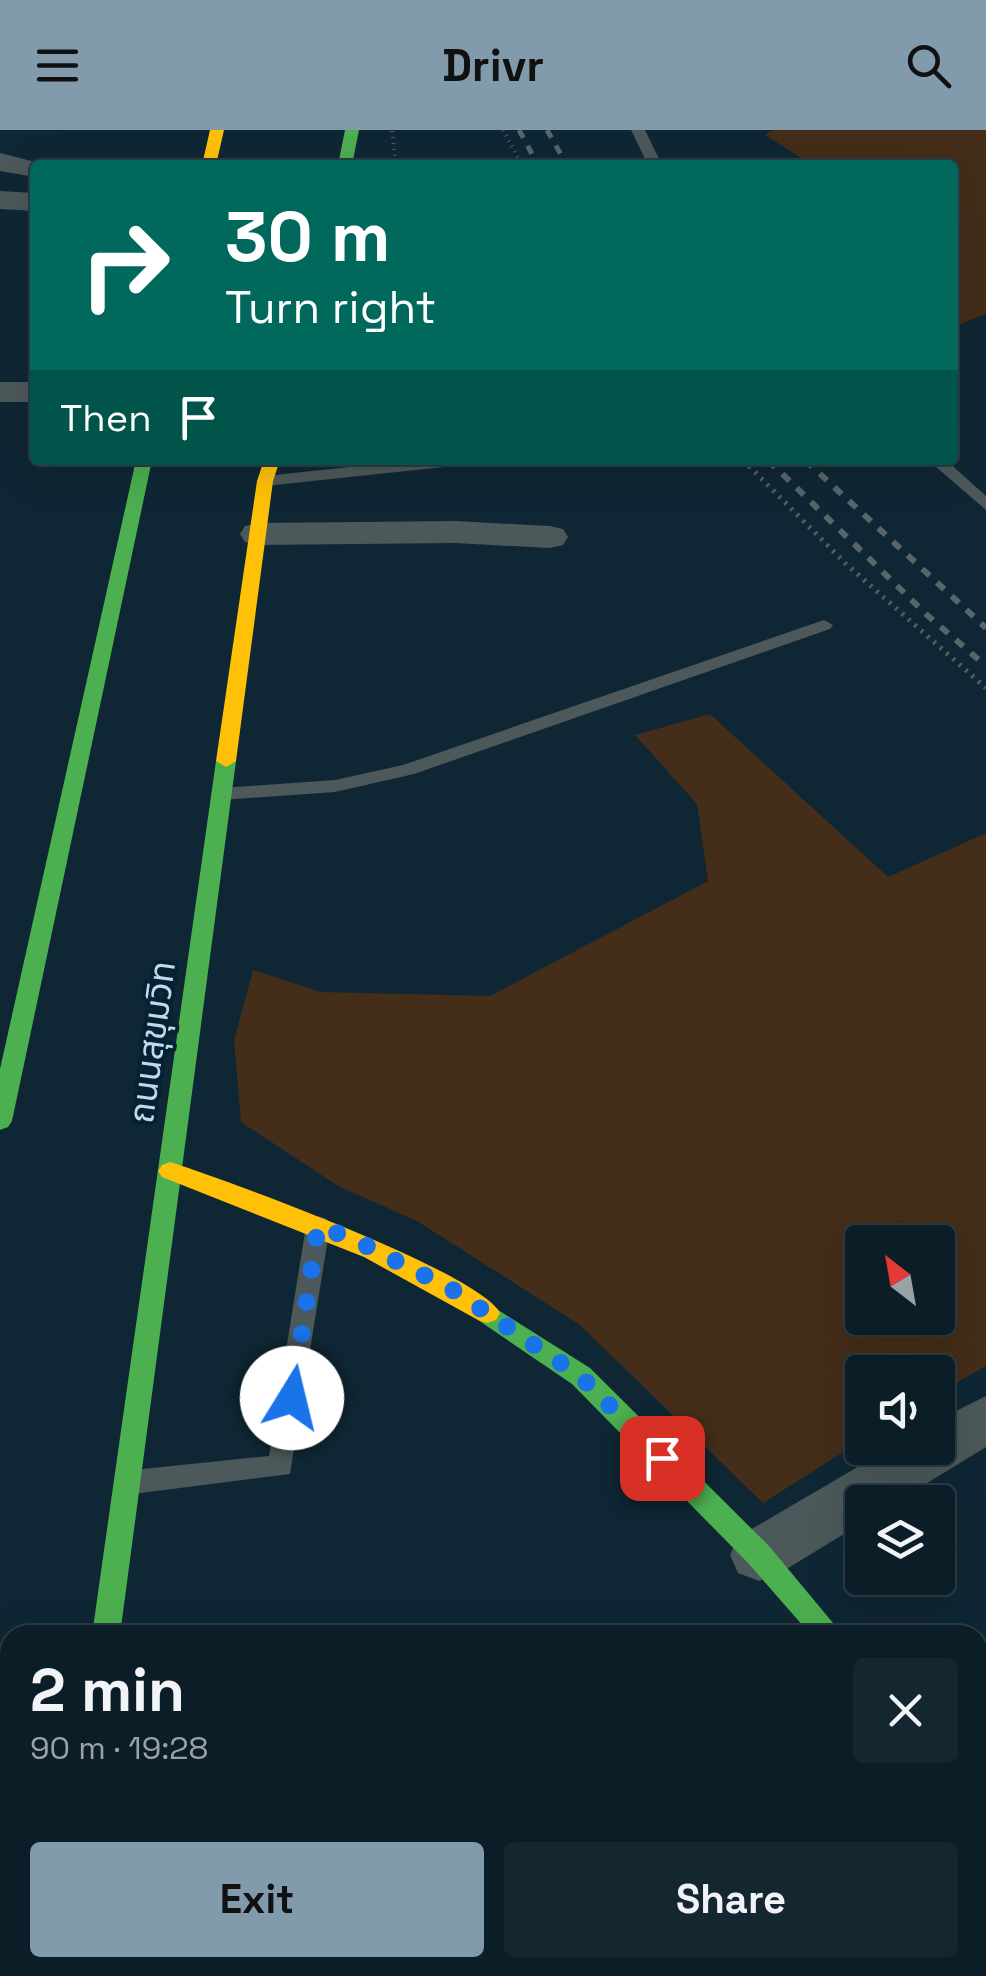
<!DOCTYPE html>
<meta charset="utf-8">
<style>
:root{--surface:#0b1d27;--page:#14262f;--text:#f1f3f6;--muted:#9aa2a7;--line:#2b3b44;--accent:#819bac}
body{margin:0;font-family:"Space Grotesk","Noto Sans Thai",sans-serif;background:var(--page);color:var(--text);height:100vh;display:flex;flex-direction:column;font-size:38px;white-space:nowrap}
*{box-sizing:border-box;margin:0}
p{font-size:32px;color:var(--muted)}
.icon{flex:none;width:55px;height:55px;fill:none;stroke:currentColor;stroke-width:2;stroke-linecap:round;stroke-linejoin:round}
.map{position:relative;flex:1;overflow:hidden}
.drawer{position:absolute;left:0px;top:1495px;width:988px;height:352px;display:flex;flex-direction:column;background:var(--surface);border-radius:30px 30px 0 0;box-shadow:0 10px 40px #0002,0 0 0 2px var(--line)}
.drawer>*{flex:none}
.guide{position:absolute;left:30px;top:30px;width:928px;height:305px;border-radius:10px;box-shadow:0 10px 40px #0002,0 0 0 2px var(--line);background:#00695c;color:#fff;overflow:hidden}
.needle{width:65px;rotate:329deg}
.tools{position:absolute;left:845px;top:1095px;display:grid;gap:20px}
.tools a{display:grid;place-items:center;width:110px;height:110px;border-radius:10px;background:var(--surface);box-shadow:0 10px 40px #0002,0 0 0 2px var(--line);font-size:50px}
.pin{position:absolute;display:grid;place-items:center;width:85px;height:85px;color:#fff;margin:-42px;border-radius:20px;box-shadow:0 5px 15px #0006}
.me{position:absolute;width:110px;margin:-55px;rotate:9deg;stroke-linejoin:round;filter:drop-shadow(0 0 8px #0008)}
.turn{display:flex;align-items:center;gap:35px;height:210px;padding:0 30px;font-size:45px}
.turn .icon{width:130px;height:130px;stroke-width:2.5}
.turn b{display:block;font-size:70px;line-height:85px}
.then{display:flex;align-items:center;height:95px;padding:0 30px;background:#0003;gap:20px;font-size:38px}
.round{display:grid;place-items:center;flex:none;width:105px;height:105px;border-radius:10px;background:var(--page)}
.headline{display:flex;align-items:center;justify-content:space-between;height:170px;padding:0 30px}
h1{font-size:60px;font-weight:600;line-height:75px}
.cta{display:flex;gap:20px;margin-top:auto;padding:20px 30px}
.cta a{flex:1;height:115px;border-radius:10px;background:var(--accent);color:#111;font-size:40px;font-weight:600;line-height:115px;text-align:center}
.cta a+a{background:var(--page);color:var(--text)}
header{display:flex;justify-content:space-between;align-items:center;height:130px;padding:0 30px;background:var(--accent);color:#111;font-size:45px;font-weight:600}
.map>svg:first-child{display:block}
.green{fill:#442d19;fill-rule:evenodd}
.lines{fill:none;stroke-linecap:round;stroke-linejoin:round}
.path-far1{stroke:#525f62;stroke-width:4;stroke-dasharray:1 5;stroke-linecap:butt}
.path{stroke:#525f62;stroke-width:5;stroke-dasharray:2.5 6;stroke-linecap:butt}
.lane{fill:#4c5859;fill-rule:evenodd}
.street{fill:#4c5859;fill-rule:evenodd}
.fast{fill:#4caf50;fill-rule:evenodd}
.slow{fill:#ffc107;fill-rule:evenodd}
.rail-far1{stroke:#586569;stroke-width:5;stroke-dasharray:9 9;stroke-linecap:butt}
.rail{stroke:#586569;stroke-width:6;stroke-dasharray:10 10;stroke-linecap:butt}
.route{stroke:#1a73e8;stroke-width:18;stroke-dasharray:0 32.4}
.labels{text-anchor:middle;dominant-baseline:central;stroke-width:8;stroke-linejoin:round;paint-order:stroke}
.street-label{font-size:35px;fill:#bfdaed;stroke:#052132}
</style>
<header><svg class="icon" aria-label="menu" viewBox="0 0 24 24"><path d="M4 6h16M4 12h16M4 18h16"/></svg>Drivr<svg class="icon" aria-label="search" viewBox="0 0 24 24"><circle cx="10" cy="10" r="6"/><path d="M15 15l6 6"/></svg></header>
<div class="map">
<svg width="986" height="1846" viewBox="0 0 986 1846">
<rect width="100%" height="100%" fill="#0f2734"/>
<path class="green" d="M773,0h213v184l-33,13 -1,-162h-140l-47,-30z
M710,584l178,163 98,-44v533l-48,27v-21h-76v68l-99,63 -183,-178 -163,-104 -79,-35 -97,-64 -7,-82 19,-70 68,22 169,4 218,-115 -11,-77 -62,-69zM862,1112h76v76h-76z
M0,1695l10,1v70l-10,57z"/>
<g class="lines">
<path class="path-far1" d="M503,0l19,35
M392,1l4,34"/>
<path class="path" d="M743,330l102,103 141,125"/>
<path class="lane" d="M631,0h14l17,35h-14z
M416,330h55l-8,5 -198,21 -8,-5 8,-5z
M928,330h18l40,36v14z
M824,490l9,5 -3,4 -416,145 -79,18 -114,8 -10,-6 10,-6 114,-8 68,-15z
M318,1086l9,3 3,7 -40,248 -157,20 -9,-4 -4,-8 4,-8 9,-4 136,-14 37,-230 3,-7z"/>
<path class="street" d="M0,23l47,12h-12v12l-35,-6z
M0,61l35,2v18l-35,-2z
M0,252h35v20h-35z
M455,391l95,5 13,3 5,8 -5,8 -13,3 -95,-5 -197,2 -13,-3 -5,-8 5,-8 13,-3z
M986,1266v51l-90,55h-34v21l-82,50 -21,8 -21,-8 -8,-18 8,-18 152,-89h48v-28z
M978,1643l8,3v68l-8,-3z
M986,1748v68l-8,4v-68z
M849,1838h77l-3,8h-77z"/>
<path class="fast" d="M345,0h14l-7,35h-14z
M136,330h16l-140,661 -4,6 -8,3v-61z
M226,625l10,6 -116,874h-28l124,-874z
M487,1173l103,65 179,178 74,89h-32l-62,-71 -177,-180 -94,-64 -4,-7 4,-7z"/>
<path class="slow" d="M210,0h14l-8,35h-14z
M264,330h16l-7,21 -37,280 -10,6 -10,-6 41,-280z
M170,1032c54,17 309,110 330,151l-4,7 -9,3 -9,-3 -114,-63 -202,-80 -4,-6 4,-6z
M44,1838h32l-1,8h-32z"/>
<path class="rail-far1" d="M519,0l19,35
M547,0l20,35"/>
<path class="rail" d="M768,330l159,155 59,51
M805,330l181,168"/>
</g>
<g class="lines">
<path class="route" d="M292,1268l26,-172 37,14 98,50 127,86 82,82"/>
</g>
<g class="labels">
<g class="street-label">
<text transform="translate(152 912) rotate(-82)">ถนนสุขุมวิท</text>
</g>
</g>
</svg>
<div class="tools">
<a><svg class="needle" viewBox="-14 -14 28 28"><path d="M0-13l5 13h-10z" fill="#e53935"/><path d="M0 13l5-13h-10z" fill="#9aa2a7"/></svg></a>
<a><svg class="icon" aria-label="sound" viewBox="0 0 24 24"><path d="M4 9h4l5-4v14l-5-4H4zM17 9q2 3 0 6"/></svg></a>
<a><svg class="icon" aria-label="layers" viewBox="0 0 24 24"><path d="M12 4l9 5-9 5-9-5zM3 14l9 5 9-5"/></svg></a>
</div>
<div class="pin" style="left:662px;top:1328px;background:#d93025"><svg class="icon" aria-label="arrive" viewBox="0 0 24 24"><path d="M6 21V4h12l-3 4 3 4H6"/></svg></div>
<svg class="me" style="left:292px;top:1268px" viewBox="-20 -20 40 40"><circle r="19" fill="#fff"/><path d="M0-13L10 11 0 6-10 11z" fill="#1a73e8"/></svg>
<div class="guide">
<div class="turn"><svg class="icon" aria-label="right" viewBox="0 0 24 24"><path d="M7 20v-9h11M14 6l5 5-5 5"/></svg><div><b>30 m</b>Turn right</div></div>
<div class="then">Then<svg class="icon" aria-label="arrive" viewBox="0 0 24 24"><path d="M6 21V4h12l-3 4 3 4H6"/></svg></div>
</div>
<section class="drawer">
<div class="headline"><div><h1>2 min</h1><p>90 m · 19:28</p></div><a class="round"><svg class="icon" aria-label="close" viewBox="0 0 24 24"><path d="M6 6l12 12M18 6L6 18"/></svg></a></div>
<div class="cta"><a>Exit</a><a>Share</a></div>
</section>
</div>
